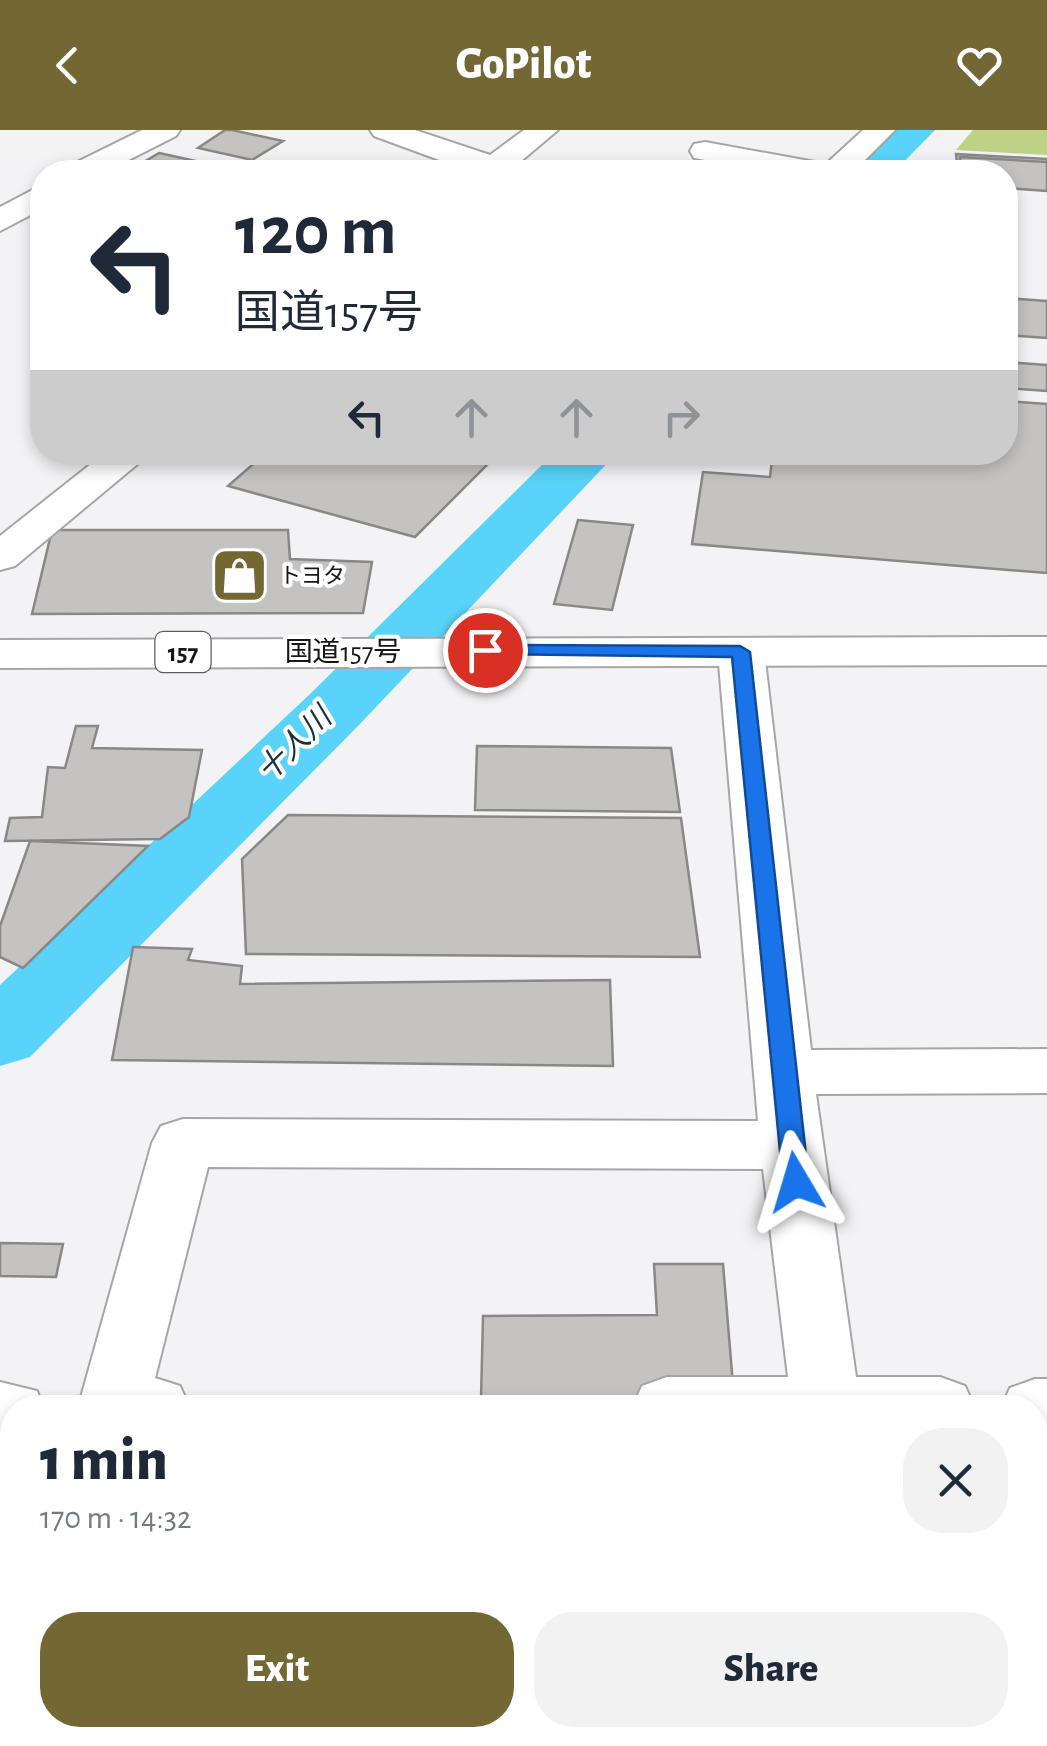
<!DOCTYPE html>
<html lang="en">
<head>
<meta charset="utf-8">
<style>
  :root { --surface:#fff; --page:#f2f2f3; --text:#1f2937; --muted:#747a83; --accent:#736734 }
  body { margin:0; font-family:"Alegreya Sans","Noto Sans JP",sans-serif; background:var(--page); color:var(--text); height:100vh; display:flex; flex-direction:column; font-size:38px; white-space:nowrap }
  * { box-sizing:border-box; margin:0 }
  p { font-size:32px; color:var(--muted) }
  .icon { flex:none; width:55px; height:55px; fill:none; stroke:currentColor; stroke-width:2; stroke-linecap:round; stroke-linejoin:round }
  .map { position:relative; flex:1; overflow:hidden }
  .side { position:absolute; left:0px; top:1265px; width:1048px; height:352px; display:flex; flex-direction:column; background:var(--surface); border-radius:40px 40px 0 0; box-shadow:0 5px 15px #0003 }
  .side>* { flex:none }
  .top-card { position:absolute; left:30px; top:30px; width:988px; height:305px; border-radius:40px; box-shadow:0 5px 15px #0003; background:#fff; color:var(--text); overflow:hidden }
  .pin { position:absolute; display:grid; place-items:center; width:85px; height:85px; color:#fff; margin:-42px; border:5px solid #fff; border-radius:50%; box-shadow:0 2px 10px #0007 }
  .me { position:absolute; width:110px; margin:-55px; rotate:353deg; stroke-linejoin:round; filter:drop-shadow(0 0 8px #0008) }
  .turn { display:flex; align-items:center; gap:35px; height:210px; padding:0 40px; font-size:45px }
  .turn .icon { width:130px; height:130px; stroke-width:2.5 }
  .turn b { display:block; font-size:70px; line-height:85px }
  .lanes { display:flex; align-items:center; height:95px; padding:0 40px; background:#0003; justify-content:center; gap:50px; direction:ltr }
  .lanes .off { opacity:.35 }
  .round { display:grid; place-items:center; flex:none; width:105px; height:105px; border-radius:40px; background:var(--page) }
  .head { display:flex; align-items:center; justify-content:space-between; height:170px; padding:0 40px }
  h1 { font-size:60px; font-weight:800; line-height:75px }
  .primary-button { display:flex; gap:20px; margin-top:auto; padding:20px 40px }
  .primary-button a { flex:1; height:115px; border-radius:40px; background:var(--accent); color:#fff; font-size:40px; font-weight:800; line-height:115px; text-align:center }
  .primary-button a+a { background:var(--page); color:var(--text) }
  header { display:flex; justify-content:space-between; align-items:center; height:130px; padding:0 40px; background:var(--accent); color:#fff; font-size:45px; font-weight:800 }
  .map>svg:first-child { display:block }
  .green { fill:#bdd286 }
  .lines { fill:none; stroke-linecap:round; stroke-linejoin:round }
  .river { fill:#59d3f9; fill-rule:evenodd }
  .building { fill:#c5c3c2; stroke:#8a8887; stroke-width:2.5 }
  .minor-casing { stroke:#a6a6a7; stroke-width:4 }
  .highway-casing { stroke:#a6a6a7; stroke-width:4 }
  .minor { fill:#fff; fill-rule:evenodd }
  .highway { fill:#fff; fill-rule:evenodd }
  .route { fill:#1a73e8; stroke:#114b97; stroke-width:2.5 }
  .labels { text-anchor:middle; stroke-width:8; stroke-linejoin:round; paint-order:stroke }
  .far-poi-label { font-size:22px; fill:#161617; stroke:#fff; text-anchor:start }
  .shield { fill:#fff; stroke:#5c5c5d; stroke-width:2.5 }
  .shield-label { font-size:25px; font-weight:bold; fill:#161617 }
  .street-label { font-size:28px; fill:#161617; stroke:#fff }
  .water-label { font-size:30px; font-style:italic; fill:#1c3138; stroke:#fff }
</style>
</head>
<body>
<header><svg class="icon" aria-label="back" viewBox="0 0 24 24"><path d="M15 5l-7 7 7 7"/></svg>GoPilot<svg class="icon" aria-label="heart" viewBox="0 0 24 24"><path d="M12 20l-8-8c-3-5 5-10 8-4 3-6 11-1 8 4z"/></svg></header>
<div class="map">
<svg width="1047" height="1616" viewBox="0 0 1047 1616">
  <rect width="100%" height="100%" fill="#f3f3f5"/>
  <path class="green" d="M 973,0 L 1047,0 L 1047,25 L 956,20 Z"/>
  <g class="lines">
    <g class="river">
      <path d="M 887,0 L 935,0 L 894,42 L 846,42 Z"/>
      <path d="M 555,322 L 618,322 L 359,595 L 30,927 L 0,936 L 0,855 L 309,565 Z"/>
    </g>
  </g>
  <g class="building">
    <path d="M 225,0 L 232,0 L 283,11 L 252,30 L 198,18 Z"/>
    <path d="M 159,23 L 196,31 L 185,38 L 209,42 L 127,42 Z"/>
    <path d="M 956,24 L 1047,29 L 1047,58 L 1005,55 L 1005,42 L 958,42 Z"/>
    <path d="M 960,27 L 1047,32 L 1047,61 L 1005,58 L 1005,42 L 960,42 Z"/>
    <path d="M 1005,168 L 1047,171 L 1047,208 L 1005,205 Z"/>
    <path d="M 1005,232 L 1047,235 L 1047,261 L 1005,258 Z"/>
    <path d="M 1005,271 L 1047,274 L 1047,443 L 692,414 L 703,342 L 770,347 L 773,322 L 1005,322 Z"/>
    <path d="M 267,322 L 467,322 L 493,329 L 415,407 L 228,356 Z"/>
    <path d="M 578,390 L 633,395 L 612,480 L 554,474 Z"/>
    <path d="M 52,400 L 288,400 L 290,429 L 372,432 L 363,483 L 32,484 Z"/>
    <path d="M 76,596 L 98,596 L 92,618 L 202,620 L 189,687 L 160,709 L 5,711 L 10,688 L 42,687 L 48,637 L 65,638 Z"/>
    <path d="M 477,616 L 671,618 L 680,682 L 475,680 Z"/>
    <path d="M 288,685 L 681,688 L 700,827 L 246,824 L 242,729 Z"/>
    <path d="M 30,711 L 148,716 L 23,838 L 0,827 L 0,796 Z"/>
    <path d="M 133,817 L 192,819 L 188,830 L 242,836 L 240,854 L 610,850 L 613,936 L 112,930 Z"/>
    <path d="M 0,1113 L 63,1114 L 56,1147 L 0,1146 Z"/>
    <path d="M 654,1134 L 723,1134 L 733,1255 L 657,1268 L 481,1269 L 483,1186 L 657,1185 Z"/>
    <path d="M 477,1605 L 778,1605 L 779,1616 L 477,1616 Z"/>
  </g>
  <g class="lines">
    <defs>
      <g id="minor">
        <path d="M 142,0 L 180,0 L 176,6 L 105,42 L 66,42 L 71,35 Z"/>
        <path d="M 370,0 L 415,0 L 490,25 L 524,0 L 558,0 L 520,32 L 535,35 L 539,42 L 472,42 L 374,6 Z"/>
        <path d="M 863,0 L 895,0 L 853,42 L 772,42 L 694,28 L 690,21 L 694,14 L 705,12 L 826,34 Z"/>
        <path d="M 42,55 L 42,79 L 0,101 L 0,77 Z"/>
        <path d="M 106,322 L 152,322 L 15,436 L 0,440 L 0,406 Z"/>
        <path d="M 741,508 L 757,512 L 764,522 L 811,920 L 1047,919 L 1047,963 L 816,964 L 856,1247 L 940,1247 L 965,1256 L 975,1278 L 632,1278 L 642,1256 L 667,1247 L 788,1247 L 763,1039 L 208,1037 L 155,1248 L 180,1256 L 190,1278 L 78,1278 L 152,1013 L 161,996 L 183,989 L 758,991 L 718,522 L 725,512 Z"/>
        <path d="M 1035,1249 L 1047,1249 L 1047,1311 L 1035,1311 L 1035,1278 L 1001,1278 L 1010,1258 Z"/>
        <path d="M 0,1252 L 37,1261 L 44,1278 L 12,1278 L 12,1314 L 0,1314 Z"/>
        <path d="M 381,1605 L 461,1605 L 460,1616 L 380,1616 Z"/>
        <path d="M 829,1605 L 909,1605 L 910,1616 L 830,1616 Z"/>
      </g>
      <path id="highway" d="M 1047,507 L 1047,535 L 0,538 L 0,510 Z"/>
    </defs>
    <use href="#minor" class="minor-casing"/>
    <use href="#highway" class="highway-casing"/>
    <use href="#minor" class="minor"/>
    <use href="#highway" class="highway"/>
  </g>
  <path class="route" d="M 485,515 L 740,516 L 750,522 L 809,1052 L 805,1059 L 787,1059 L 783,1052 L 732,527 L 478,524 L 478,516 Z"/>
  <defs>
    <symbol id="shop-square" viewBox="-11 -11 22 22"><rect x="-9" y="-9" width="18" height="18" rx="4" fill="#736734" stroke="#fff"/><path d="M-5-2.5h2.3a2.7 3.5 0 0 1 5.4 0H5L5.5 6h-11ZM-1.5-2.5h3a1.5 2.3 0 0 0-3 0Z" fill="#fff"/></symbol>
  </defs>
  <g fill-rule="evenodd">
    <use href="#shop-square" x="208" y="414" width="63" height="63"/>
  </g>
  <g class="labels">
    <g class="far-poi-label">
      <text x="279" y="453">トヨタ</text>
    </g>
    <rect class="shield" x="155.5" y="502" width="55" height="40" rx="8"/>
    <g class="shield-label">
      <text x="183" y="531">157</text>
    </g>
    <g class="street-label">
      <text x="343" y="531">国道157号</text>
    </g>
    <g class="water-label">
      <text transform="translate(294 614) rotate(-45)" y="10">十人川</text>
    </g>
  </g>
</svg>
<div class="pin" style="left:485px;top:520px;background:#d93025"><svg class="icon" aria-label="arrive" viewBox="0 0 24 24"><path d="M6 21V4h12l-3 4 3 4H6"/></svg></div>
<svg class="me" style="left:796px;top:1052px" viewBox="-20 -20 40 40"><path d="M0-17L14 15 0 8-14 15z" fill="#1a73e8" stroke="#fff" stroke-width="4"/></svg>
<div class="top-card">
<div class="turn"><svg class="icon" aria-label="left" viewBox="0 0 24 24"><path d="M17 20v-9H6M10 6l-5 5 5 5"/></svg><div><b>120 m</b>国道157号</div></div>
<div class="lanes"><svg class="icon" aria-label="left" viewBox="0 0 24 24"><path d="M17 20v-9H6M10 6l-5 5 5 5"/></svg><svg class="icon off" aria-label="ahead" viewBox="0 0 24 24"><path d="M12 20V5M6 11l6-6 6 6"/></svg><svg class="icon off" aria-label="ahead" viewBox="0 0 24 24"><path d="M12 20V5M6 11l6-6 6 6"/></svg><svg class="icon off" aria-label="right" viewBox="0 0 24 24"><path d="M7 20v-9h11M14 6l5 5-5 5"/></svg></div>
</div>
<section class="side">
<div class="head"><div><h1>1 min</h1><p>170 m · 14:32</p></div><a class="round"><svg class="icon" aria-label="close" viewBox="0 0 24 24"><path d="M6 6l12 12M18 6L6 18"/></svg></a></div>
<div class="primary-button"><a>Exit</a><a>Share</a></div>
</section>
</div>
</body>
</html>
